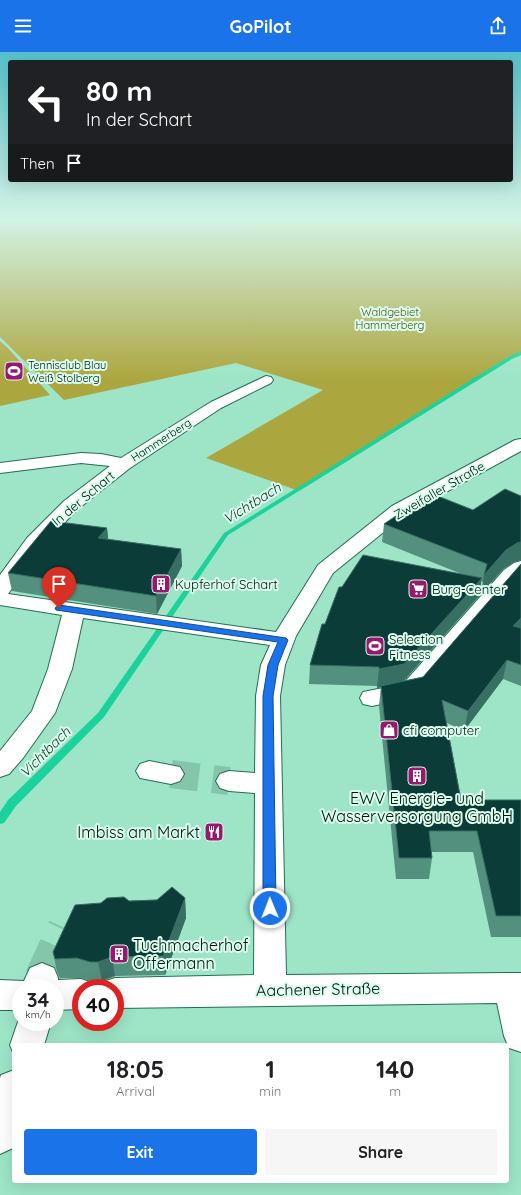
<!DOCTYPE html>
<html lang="en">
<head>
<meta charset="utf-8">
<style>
  :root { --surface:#fff; --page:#f6f6f6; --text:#202124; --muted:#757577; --accent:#1a73e8 }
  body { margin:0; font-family:Quicksand,sans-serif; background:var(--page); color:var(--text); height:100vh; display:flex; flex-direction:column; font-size:15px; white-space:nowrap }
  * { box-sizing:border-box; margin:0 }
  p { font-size:13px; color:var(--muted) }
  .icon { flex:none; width:22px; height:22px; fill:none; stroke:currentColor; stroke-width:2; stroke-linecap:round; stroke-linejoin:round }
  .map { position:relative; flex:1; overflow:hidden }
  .panel { position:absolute; left:12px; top:991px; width:497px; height:140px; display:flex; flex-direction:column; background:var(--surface); border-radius:4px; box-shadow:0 4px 16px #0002 }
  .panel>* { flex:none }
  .banner { position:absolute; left:8px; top:8px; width:505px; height:122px; border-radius:4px; box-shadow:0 4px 16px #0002; background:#202124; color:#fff; overflow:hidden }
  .speed { position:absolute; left:12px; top:927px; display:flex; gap:8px; font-size:20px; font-weight:700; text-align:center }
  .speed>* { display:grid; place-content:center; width:52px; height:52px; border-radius:50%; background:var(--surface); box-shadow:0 4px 16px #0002; line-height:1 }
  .speed small { font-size:10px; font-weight:400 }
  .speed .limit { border:6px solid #d22; background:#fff; color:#111 }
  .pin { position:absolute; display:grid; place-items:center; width:34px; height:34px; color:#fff; margin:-41px -17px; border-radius:50% 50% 50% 0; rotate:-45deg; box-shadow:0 0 4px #0007 }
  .pin .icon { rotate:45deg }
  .me { position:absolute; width:44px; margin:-22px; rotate:359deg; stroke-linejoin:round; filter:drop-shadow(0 0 3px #0008) }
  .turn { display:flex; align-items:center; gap:14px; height:84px; padding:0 12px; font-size:18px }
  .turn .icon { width:52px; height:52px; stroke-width:2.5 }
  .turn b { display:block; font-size:28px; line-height:34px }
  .then { display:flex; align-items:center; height:38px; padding:0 12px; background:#0003; gap:8px; font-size:15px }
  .eta { display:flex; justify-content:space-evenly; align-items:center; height:68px; text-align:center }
  .eta b { font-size:24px; font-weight:800; line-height:28px }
  .primary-button { display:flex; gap:8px; margin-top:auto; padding:8px 12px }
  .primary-button a { flex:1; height:46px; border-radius:4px; background:var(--accent); color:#fff; font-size:16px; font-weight:800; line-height:46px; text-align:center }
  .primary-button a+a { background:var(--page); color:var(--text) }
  header { display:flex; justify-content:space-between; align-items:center; height:52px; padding:0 12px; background:var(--accent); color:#fff; font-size:18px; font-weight:800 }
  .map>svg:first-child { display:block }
  .green { fill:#aca63f }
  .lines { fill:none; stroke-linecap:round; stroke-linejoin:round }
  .stream { fill:#1cd29c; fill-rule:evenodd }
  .minor-tunnel-far1 { stroke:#85c6aa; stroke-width:28; stroke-dasharray:28 14; stroke-linecap:butt }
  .minor-tunnel { stroke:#85c6aa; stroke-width:35; stroke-dasharray:35 18; stroke-linecap:butt }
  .minor-casing { stroke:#246e54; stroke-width:2 }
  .minor { fill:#fff; fill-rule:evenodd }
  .wall { fill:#54907e }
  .shaded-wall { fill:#376f62 }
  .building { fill:#0b3c37; stroke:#376f62 }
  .route { fill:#1a73e8; stroke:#114b97 }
  .labels { text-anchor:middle; stroke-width:4; stroke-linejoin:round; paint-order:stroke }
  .far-park-label { font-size:11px; fill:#524f18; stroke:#dafded }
  .far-poi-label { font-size:11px; fill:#00150b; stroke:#dafded; text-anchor:start }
  .far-street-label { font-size:11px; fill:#00150b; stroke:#dafded }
  .street-label { font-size:13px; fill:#00150b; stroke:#dafded }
  .poi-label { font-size:13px; fill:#00150b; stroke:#dafded; text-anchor:start }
  .water-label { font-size:14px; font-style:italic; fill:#162f25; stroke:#dafded }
  .near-poi-label { font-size:16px; fill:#00150b; stroke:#dafded }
  .near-street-label { font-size:16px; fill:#00150b; stroke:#dafded }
</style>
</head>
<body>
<header><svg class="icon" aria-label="menu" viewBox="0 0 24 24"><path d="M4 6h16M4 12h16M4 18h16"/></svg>GoPilot<svg class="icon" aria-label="share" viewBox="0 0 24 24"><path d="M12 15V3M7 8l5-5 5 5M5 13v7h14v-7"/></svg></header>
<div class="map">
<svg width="521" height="1143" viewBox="0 0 521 1143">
  <rect width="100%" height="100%" fill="#9de5c6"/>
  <g class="green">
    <path d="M 0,168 L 521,168 L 521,303 L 513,306 L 299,439 L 206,406 L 323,338 L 236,311 L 64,348 L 0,285 Z"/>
    <path d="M 0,289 L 7,295 L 50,343 L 0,354 Z"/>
  </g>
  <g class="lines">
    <path class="stream" d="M 521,299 L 521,303 L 512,307 L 228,483 L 170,568 L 104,665 L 16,754 L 4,771 L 0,772 L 0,760 L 8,748 L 98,661 L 224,481 L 508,305 Z"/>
    <path class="minor-tunnel-far1" d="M 171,722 L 229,729"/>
    <path class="minor-tunnel" d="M 42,926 L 65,876"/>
    <defs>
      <g id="minor">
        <path d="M 266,324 L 271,325 L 273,328 L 271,331 L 221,356 L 130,416 L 78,457 L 41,494 L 8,542 L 276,580 L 318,513 L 392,454 L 515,388 L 521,387 L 521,399 L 406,462 L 333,521 L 296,584 L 285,613 L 280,644 L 286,923 L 521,921 L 521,1000 L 509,996 L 504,984 L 497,951 L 115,956 L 115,936 L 101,936 L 103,930 L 115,926 L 254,923 L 255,741 L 229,739 L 220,736 L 216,729 L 220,722 L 229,719 L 255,721 L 256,644 L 261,613 L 270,593 L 83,566 L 72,617 L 55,661 L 23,706 L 9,722 L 0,725 L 0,699 L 32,659 L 48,617 L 62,563 L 0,553 L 0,523 L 27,486 L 64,449 L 110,414 L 81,411 L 0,421 L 0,411 L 81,401 L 101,402 L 121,406 L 211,350 Z"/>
        <path d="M 521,509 L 521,524 L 419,644 L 372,654 L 363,652 L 360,646 L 363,640 L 403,632 L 504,518 L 514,511 Z"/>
        <path d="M 149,709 L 180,715 L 184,722 L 180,729 L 171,732 L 140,726 L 136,719 L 140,712 Z"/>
        <path d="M 42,911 L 54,916 L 58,926 L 58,928 L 81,927 L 93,931 L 95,936 L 81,936 L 81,957 L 55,958 L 55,936 L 21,936 L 21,958 L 0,958 L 0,928 L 24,929 L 30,916 Z"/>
        <path d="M 21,961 L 21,970 L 51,970 L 44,993 L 14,993 L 14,1003 L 10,993 Z"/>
        <path d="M 14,1018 L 14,1095 L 13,1096 L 0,1102 L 0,1026 L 1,1023 Z"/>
      </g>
    </defs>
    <use href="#minor" class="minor-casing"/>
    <use href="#minor" class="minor"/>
  </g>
  <g class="wall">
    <path d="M 521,444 L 521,508 L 514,510 L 503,517 L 481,542 L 483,530 L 481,529 L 479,544 L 403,629 L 423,625 L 521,512 L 521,634 L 503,627 L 464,679 L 447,671 L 461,748 L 521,748 L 521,885 L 491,885 L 473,800 L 431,800 L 432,806 L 429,827 L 396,827 L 379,654 L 381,635 L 377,636 L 377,634 L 309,632 L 310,613 L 325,572 L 464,523 L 382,490 L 384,472 L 473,458 Z"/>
    <path d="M 107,476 L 108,487 L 181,497 L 182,514 L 157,562 L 12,539 L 8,521 Z"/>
    <path d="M 185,846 L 186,866 L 165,923 L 115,924 L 102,929 L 94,930 L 81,926 L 60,926 L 57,920 L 53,900 L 129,849 Z"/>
  </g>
  <g class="shaded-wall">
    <path d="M 107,476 L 109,494 L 98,486 Z"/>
    <path d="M 521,490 L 521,508 L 514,510 L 503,517 L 481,542 L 484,523 L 506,498 L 517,491 Z"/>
    <path d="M 181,497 L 182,514 L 157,562 L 156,544 Z"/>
    <path d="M 482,526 L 479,544 L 402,631 L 377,636 L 379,617 Z"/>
    <path d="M 521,566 L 521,581 L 513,574 Z"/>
    <path d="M 507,608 L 503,627 L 464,679 L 468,659 Z"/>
    <path d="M 185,846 L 186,866 L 165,923 L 163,904 Z"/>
    <path d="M 112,905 L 115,924 L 102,929 L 98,910 Z"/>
  </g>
  <g class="building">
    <path d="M 505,437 L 521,444 L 521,490 L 517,491 L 506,498 L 484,523 L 487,512 L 384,472 L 430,441 L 473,458 Z"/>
    <path d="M 51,469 L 107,476 L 98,486 L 181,497 L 156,544 L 8,521 Z"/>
    <path d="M 363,503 L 482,526 L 404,612 L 379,617 L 379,615 L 310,613 L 322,572 L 325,572 L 339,535 L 342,535 Z"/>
    <path d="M 521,512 L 521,566 L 513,574 L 521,576 L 521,613 L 507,608 L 468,659 L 442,648 L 461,748 L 521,748 L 521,864 L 496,864 L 477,779 L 429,779 L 432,806 L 399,806 L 381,634 L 423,625 Z"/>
    <path d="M 172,835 L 185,846 L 163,904 L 112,905 L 98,910 L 90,910 L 77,906 L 55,907 L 53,900 L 75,853 L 101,851 L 107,846 L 124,845 L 129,849 L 157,848 Z"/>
  </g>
  <linearGradient id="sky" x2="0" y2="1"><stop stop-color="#56c0ca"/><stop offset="0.51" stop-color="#d3f3e5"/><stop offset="1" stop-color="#d3f3e5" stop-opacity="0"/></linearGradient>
  <rect width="521" height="328" fill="url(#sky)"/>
  <path class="route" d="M 59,553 L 286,586 L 288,588 L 278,613 L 273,644 L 276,856 L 274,859 L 270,861 L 265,859 L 263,856 L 263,644 L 268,613 L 278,590 L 56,558 L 55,556 Z"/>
  <defs>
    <symbol id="stadium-square" viewBox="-11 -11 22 22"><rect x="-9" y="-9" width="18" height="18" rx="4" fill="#98186e" stroke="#dafded"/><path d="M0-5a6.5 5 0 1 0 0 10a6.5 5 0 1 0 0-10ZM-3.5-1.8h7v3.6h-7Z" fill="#fff"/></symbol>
    <symbol id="building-square" viewBox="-11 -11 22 22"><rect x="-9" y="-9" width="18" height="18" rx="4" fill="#98186e" stroke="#dafded"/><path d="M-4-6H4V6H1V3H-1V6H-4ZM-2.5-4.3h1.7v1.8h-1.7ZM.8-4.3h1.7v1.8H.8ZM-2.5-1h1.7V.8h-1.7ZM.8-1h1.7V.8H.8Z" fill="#fff"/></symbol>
    <symbol id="supermarket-square" viewBox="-11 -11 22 22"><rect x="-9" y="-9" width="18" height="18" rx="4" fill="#98186e" stroke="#dafded"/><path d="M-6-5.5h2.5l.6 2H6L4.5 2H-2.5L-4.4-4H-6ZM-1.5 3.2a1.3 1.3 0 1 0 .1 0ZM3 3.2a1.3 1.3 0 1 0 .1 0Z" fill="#fff"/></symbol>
    <symbol id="shop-square" viewBox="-11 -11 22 22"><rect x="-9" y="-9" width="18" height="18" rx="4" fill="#98186e" stroke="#dafded"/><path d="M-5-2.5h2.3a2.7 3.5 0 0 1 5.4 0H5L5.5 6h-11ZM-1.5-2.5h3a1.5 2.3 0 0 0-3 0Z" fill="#fff"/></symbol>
    <symbol id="restaurant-square" viewBox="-11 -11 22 22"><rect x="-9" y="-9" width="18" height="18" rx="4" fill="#98186e" stroke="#dafded"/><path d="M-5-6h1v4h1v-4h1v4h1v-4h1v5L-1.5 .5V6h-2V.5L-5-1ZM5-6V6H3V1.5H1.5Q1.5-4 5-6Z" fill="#fff"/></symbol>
  </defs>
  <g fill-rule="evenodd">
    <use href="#stadium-square" x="3" y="308" width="22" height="22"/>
    <use href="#building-square" x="150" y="521" width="22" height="22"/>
    <use href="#supermarket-square" x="407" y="526" width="22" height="22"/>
    <use href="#stadium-square" x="364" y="583" width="22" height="22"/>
    <use href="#shop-square" x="378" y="667" width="22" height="22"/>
    <use href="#building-square" x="406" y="713" width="22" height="22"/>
    <use href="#restaurant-square" x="203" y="769" width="22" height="22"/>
    <use href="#building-square" x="108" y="891" width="22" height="22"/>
  </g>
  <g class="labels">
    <g class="far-park-label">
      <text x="390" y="264">Waldgebiet<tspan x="390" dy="13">Hammerberg</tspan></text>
    </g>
    <g class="far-poi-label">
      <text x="28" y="317">Tennisclub Blau<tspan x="28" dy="13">Weiß Stolberg</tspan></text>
    </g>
    <g class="far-street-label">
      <text transform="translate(161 388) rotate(-33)" y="4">Hammerberg</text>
    </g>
    <g class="street-label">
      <text transform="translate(439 438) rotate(-30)" y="5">Zweifaller Straße</text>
      <text transform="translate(83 446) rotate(-40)" y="5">In der Schart</text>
    </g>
    <g class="poi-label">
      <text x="175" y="537">Kupferhof Schart</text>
      <text x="432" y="542">Burg-Center</text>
      <text x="389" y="592">Selection<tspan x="389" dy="15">Fitness</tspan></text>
      <text x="403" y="683">cfi computer</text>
    </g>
    <g class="water-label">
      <text transform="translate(252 451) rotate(-32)" y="5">Vichtbach</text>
      <text transform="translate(45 700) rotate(-45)" y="5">Vichtbach</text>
    </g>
    <g class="near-poi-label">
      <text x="417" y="752">EWV Energie- und<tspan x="417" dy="18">Wasserversorgung GmbH</tspan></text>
      <text x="200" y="786" text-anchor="end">Imbiss am Markt</text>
      <text x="133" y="899" text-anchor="start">Tuchmacherhof<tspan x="133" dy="18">Offermann</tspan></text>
    </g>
    <g class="near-street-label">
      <text transform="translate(318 937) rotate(-1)" y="6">Aachener Straße</text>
    </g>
  </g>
</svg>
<div class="speed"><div>34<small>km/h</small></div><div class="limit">40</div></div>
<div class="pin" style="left:59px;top:556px;background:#d93025"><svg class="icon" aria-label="arrive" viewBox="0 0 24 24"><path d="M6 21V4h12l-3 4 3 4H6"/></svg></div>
<svg class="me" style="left:270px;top:856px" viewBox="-20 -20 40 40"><circle r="17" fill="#1a73e8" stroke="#fff" stroke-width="3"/><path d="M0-11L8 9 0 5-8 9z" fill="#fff"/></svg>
<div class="banner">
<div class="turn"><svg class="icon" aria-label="left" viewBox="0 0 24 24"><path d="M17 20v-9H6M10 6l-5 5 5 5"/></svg><div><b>80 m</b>In der Schart</div></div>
<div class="then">Then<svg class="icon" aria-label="arrive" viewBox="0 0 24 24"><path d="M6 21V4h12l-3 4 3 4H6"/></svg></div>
</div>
<section class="panel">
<div class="eta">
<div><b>18:05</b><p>Arrival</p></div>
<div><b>1</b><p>min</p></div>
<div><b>140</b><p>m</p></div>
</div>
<div class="primary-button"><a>Exit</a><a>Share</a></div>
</section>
</div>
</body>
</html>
